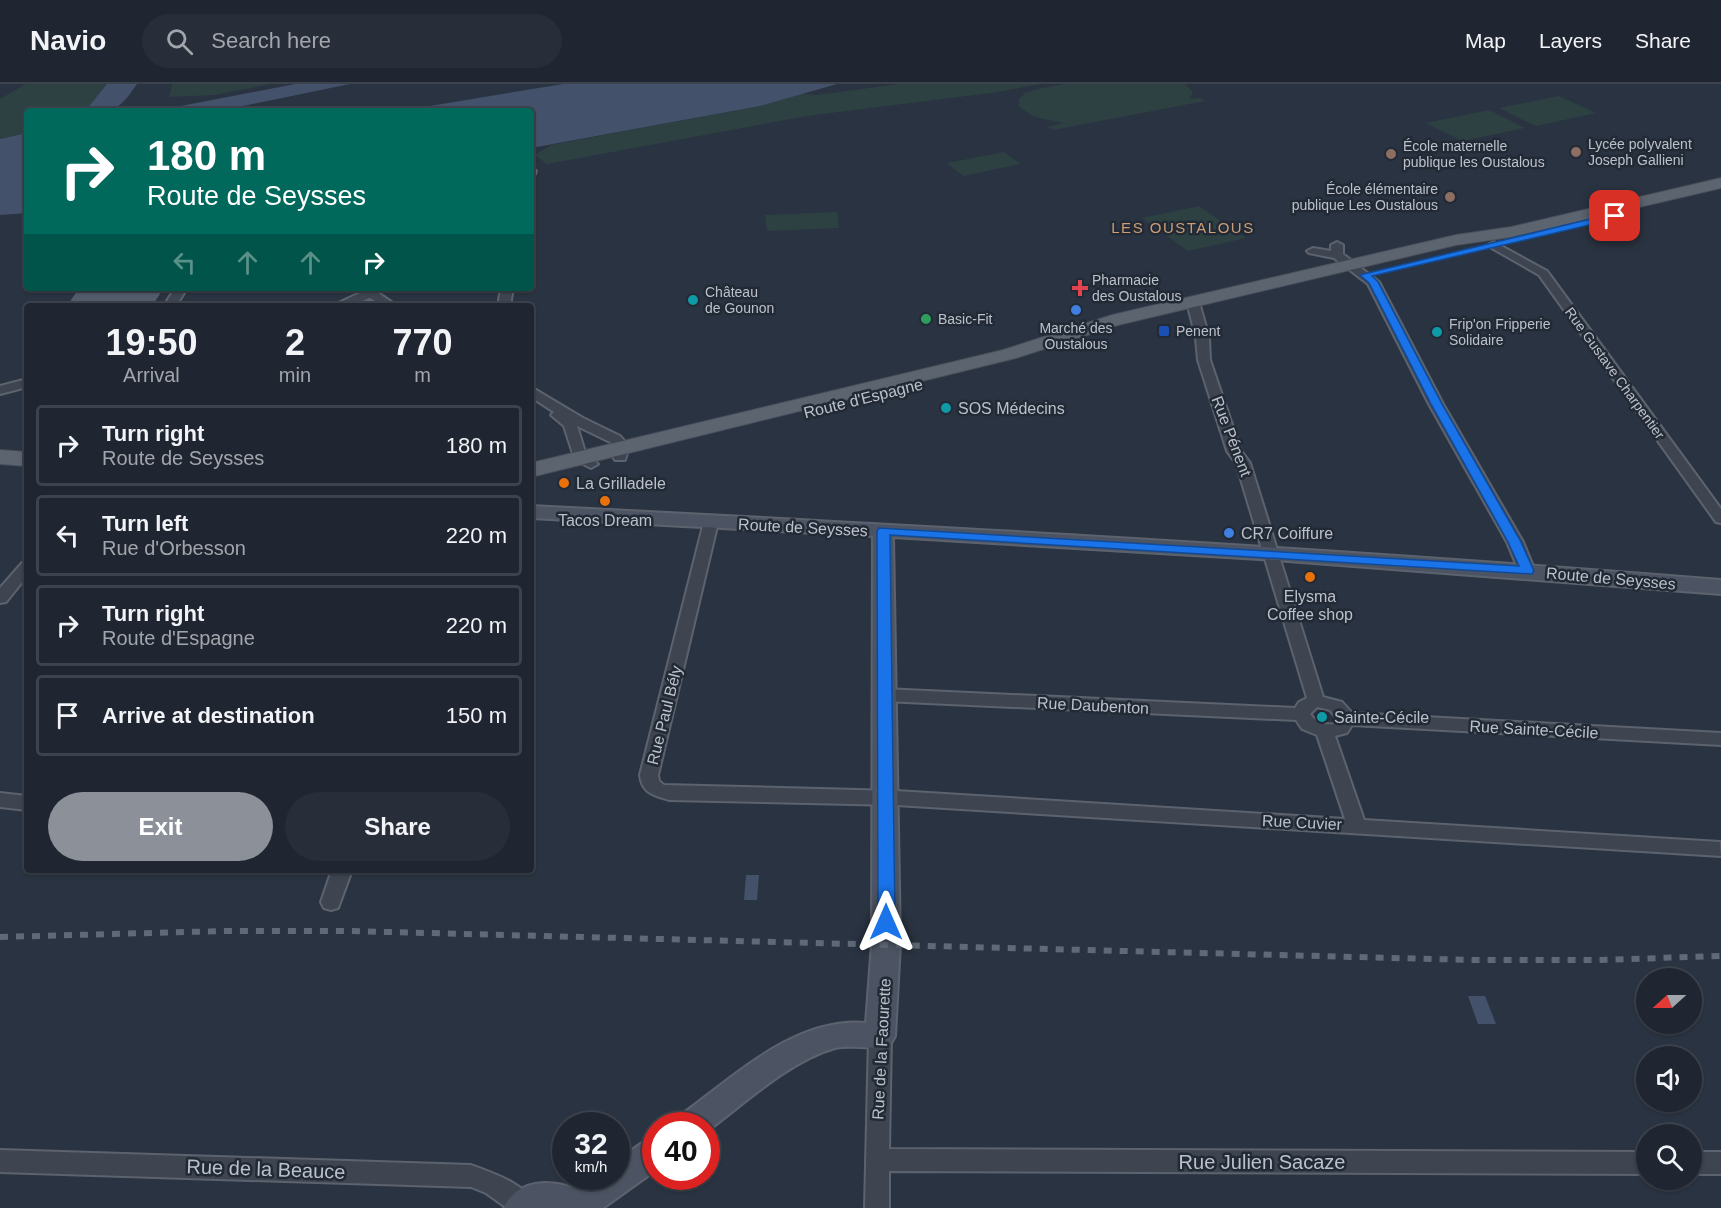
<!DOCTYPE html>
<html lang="en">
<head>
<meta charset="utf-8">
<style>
  :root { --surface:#202631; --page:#282e39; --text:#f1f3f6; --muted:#a2a5ab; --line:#3d434d; --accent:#8c9099 }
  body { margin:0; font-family:Helvetica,sans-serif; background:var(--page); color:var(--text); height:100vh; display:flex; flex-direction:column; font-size:22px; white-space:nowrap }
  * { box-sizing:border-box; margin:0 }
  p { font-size:20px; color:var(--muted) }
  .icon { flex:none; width:33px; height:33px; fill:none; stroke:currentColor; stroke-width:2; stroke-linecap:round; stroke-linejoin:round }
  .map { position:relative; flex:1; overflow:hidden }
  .side { position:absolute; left:24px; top:219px; width:510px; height:570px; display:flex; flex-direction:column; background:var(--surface); border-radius:6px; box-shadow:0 2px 4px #0004,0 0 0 2px var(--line) }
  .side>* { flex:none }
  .top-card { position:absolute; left:24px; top:24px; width:510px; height:183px; border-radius:6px; box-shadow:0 2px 4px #0004,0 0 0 2px var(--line); background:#00695c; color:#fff; overflow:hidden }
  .needle { width:39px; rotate:249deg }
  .tools { position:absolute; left:1636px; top:884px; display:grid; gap:12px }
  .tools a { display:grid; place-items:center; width:66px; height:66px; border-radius:50%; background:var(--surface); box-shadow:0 2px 4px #0004,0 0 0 2px var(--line); font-size:30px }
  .speed { position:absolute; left:552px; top:1028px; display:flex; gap:12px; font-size:30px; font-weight:700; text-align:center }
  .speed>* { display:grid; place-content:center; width:78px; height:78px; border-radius:50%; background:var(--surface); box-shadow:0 2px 4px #0004,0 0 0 2px var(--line); line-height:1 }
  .speed small { font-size:15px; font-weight:400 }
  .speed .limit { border:9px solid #d22; background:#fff; color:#111 }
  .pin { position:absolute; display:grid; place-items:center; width:51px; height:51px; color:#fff; margin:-26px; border-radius:12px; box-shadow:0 3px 9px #0006 }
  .me { position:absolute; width:66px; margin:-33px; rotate:0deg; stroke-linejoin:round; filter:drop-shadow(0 0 4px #0008) }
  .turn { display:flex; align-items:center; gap:21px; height:126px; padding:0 24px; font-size:27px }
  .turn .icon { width:78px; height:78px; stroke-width:2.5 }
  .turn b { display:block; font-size:42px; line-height:51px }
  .lanes { display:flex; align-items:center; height:57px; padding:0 24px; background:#0003; justify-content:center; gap:30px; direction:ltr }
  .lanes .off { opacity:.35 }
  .eta { display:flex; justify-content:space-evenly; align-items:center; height:102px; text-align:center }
  .eta b { font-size:36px; font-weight:700; line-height:42px }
  .cta { display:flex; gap:12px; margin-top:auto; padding:12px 24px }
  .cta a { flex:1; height:69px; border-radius:36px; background:var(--accent); color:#fff; font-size:24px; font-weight:700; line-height:69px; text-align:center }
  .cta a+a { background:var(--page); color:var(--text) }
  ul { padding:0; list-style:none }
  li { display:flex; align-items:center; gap:18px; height:81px; margin:0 12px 9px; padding:0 12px; border:3px solid var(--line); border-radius:6px }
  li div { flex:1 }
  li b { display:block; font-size:22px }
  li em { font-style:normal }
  header { display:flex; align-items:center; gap:36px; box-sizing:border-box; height:84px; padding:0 30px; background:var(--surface); border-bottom:2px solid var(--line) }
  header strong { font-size:28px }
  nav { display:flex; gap:33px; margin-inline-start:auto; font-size:21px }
  .search { width:420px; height:54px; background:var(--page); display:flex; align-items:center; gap:15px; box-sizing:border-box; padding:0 21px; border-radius:33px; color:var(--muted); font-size:22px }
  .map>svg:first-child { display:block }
  .green { fill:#2d4143 }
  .water { fill:#43526a }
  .building { fill:#535c6b }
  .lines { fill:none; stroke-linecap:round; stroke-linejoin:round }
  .street-casing { stroke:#5c636e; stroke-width:4 }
  .secondary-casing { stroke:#5c636e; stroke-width:4 }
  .primary-casing { stroke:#484e5a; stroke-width:2 }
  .street { fill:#3e4551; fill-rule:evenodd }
  .secondary { fill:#4c5463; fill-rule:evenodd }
  .primary { fill:#5c6470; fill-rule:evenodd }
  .rail { stroke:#606977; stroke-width:6; stroke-dasharray:8 8; stroke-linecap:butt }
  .route { fill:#1a73e8; stroke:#114b97; stroke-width:1.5 }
  .education-dot { fill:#8d6e63; stroke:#222a36; stroke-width:2 }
  .health-dot { fill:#e0444e; stroke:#222a36; stroke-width:2 }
  .culture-dot { fill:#0f9aa8; stroke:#222a36; stroke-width:2 }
  .shop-dot { fill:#3f7fe0; stroke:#222a36; stroke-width:2 }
  .leisure-dot { fill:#2e9e5b; stroke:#222a36; stroke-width:2 }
  .transit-dot { fill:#1a4fb4; stroke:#222a36; stroke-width:2 }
  .food-dot { fill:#e8710a; stroke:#222a36; stroke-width:2 }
  .labels { text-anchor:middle; stroke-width:5; stroke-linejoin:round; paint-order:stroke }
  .far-poi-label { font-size:14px; fill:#bbc1cb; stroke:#222a36; text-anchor:start }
  .far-street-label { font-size:14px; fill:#bbc1cb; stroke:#222a36 }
  .far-neighbourhood-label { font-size:15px; letter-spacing:1.5px; fill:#cc9d74; stroke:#222a36 }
  .street-label { font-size:16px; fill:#bbc1cb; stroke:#222a36 }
  .poi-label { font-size:16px; fill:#bbc1cb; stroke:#222a36; text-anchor:start }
  .near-street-label { font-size:20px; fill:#bbc1cb; stroke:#222a36 }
</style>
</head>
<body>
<header>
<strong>Navio</strong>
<div class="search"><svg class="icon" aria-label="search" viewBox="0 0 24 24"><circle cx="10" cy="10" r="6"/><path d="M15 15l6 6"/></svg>Search here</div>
<nav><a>Map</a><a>Layers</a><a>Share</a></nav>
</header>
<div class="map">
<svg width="1721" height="1124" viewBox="0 0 1721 1124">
  <rect width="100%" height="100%" fill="#2a3341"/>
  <g class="green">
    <path d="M 26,0 L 107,0 L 85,27 L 27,27 L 27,49 L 0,55 L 0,15 Z"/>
    <path d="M 172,0 L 271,0 L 214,11 L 169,13 Z"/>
    <path d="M 899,0 L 1041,0 L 991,9 L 807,32 L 547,80 L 535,71 L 551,61 L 760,22 L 802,10 L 817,11 Z"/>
    <path d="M 1064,0 L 1185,0 L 1193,8 L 1190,15 L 1200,14 L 1205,17 L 1053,46 L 1048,43 L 1064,39 L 1035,33 L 1019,23 L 1019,15 L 1025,9 L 1038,5 Z"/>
    <path d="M 1559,12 L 1596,29 L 1536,42 L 1499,24 Z"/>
    <path d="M 1489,26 L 1525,44 L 1462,57 L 1426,39 Z"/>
    <path d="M 1004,68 L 1021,80 L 963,92 L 947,79 Z"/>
    <path d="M 1199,122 L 1246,154 L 1188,167 L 1142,134 Z"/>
    <path d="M 837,128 L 839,144 L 767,147 L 765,131 Z"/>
  </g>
  <g class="water">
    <path d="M 107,0 L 137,0 C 119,26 116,27 85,27 Z"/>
    <path d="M 295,0 L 350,0 L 218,27 L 155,27 Z"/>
    <path d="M 563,0 L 837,0 L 760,22 L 531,64 L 531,27 L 400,27 Z"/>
    <path d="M 27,49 L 27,129 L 0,131 L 0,55 Z"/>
    <path d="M 746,791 L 759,791 L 757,816 L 744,816 Z"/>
    <path d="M 1468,912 L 1485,912 L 1496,940 L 1478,940 Z"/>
  </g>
  <path class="building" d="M 79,204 L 164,204 L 152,222 L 67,222 Z"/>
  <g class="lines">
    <defs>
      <g id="street">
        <path d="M 531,84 L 536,87 L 535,90 L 531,91 Z"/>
        <path d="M 1337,158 L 1343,161 L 1343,170 L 1379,198 L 1443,320 L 1523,458 L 1535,487 L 1532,490 L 1527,492 L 1519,487 L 1507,458 L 1429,320 L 1368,200 L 1334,174 L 1309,169 L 1307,167 L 1313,164 L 1331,167 L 1331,161 Z"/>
        <path d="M 1494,158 L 1547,187 L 1721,425 L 1721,439 L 1716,438 L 1539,191 L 1490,163 L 1488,161 Z"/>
        <path d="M 175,204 L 187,204 L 176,222 L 164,222 Z"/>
        <path d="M 357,204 L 371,204 L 397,222 L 383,222 L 370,214 L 349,222 L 332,222 L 362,208 Z"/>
        <path d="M 501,204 L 513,204 L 510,222 L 498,222 Z"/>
        <path d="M 1193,214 L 1199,218 L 1209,254 L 1210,276 L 1241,367 L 1250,379 L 1323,613 L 1342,618 L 1352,629 L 1721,649 L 1721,661 L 1352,641 L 1347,649 L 1335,652 L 1364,736 L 1720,758 L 1721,772 L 896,721 L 669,716 C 653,711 642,709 640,691 L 704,438 L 711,434 L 718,438 L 658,691 L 659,697 L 664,701 L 896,707 L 1345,735 L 1317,651 L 1302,645 L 1296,636 L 884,617 L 878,615 L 875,611 L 878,607 L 884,605 L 1295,624 L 1299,618 L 1307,614 L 1236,379 L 1227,367 L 1198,276 L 1196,254 L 1187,218 ZM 1317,623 L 1330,626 L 1338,636 L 1335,640 C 1324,641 1317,640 1310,630 Z"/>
        <path d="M 27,295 L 27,303 L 0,310 L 0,302 Z"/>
        <path d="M 531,303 L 583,334 L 620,352 L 629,362 L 625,376 L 615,376 L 613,373 L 615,363 L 610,358 L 577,342 L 586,371 L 598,380 L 591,384 L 575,376 L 564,342 L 551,331 L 554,328 L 531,313 Z"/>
        <path d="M 27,477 L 27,492 L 6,518 L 0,519 L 0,504 L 22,479 Z"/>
        <path d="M 0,709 L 27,712 L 27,726 L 0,723 Z"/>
        <path d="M 332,786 L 352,786 L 338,824 L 331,826 L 324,824 L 321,818 Z"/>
        <path d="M 880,943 L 888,945 L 891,952 L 889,1065 L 1647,1068 L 1647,1090 L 889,1087 L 889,1124 L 865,1124 L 869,952 L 872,945 Z"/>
        <path d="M 0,1066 L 471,1081 C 492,1089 525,1099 535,1121 L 534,1124 L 507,1124 L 486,1109 L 471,1103 L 0,1088 Z"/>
        <rect x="1692" y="1068" width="29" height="22"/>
      </g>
      <g id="secondary">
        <path d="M 531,422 C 928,442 1325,464 1721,496 L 1721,510 L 1275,476 L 893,453 L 900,860 L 895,952 L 890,961 C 872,967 854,960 835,964 C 789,977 744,1020 706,1048 L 706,1041 L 676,1041 L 681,1031 C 735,992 795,933 866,939 L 872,860 L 873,452 L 531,434 Z"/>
        <path d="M 656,1053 L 656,1086 L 603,1124 L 504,1124 C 516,1095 551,1095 576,1105 L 595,1092 L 616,1092 L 616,1077 L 645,1057 Z"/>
      </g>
      <g id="primary">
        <path d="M 1721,94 L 1721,104 L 1511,153 L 1456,161 L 1118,241 L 1016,274 L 531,393 L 531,379 L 1003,266 L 1112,231 L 1456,151 L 1511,143 Z"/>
        <path d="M 0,366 L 27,368 L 27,382 L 0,380 Z"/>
      </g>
    </defs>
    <use href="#street" class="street-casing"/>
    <use href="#secondary" class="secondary-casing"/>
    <use href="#primary" class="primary-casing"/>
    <use href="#street" class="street"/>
    <use href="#secondary" class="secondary"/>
    <use href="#primary" class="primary"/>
    <path class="rail" d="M 0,853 L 224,847 L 350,847 L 1472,876 L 1598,876 L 1721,872"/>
  </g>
  <path class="route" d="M 1615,129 L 1619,130 L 1619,134 L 1372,192 L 1378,198 L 1442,320 L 1521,458 L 1534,487 L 1532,490 L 890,451 L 895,838 L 892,842 L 886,844 L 880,842 L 878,838 L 877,447 L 879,444 L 1519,482 L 1508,458 L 1431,320 L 1369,199 L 1360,191 Z"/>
  <g class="education-dot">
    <circle cx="1576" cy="68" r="6"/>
    <circle cx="1391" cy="70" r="6"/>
    <circle cx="1450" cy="113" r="6"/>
  </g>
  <path class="health-dot" d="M1077 195h6v6h6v6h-6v6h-6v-6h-6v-6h6z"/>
  <g class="culture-dot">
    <circle cx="693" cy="216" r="6"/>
    <circle cx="1437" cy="248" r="6"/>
    <circle cx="946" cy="324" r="6"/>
    <circle cx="1322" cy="633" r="6"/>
  </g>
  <g class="shop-dot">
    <circle cx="1076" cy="226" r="6"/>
    <circle cx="1229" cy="449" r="6"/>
  </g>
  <circle class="leisure-dot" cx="926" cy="235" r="6"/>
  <rect class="transit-dot" x="1158" y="241" width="12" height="12" rx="3"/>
  <g class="food-dot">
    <circle cx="564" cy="399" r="6"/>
    <circle cx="605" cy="417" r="6"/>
    <circle cx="1310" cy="493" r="6"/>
  </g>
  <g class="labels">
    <g class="far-poi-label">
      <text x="1588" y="65">Lycée polyvalent<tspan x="1588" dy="16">Joseph Gallieni</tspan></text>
      <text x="1403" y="67">École maternelle<tspan x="1403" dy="16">publique les Oustalous</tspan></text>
      <text x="1438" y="110" text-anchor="end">École élémentaire<tspan x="1438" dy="16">publique Les Oustalous</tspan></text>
      <text x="1092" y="201">Pharmacie<tspan x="1092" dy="16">des Oustalous</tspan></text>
      <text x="705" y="213">Château<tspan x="705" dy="16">de Gounon</tspan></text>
      <text x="938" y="240">Basic-Fit</text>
      <text x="1449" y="245">Frip'on Fripperie<tspan x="1449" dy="16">Solidaire</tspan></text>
      <text x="1076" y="249" text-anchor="middle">Marché des<tspan x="1076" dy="16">Oustalous</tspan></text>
      <text x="1176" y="252">Penent</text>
    </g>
    <g class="far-street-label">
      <text transform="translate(1615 289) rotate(54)" y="5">Rue Gustave Charpentier</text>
    </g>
    <g class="far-neighbourhood-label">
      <text x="1183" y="149">LES OUSTALOUS</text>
    </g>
    <g class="street-label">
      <text transform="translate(863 314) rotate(-14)" y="6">Route d'Espagne</text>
      <text transform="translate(1232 352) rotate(69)" y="6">Rue Pénent</text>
      <text transform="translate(803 443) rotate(3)" y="6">Route de Seysses</text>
      <text transform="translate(1611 494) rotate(5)" y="6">Route de Seysses</text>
      <text transform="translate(1093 621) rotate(3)" y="6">Rue Daubenton</text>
      <text transform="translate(664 631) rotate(-76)" y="6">Rue Paul Bély</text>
      <text transform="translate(1534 645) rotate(3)" y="6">Rue Sainte-Cécile</text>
      <text transform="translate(1302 738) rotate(3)" y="6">Rue Cuvier</text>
      <text transform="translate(881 965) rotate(-87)" y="6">Rue de la Faourette</text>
    </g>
    <g class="poi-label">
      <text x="958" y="330">SOS Médecins</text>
      <text x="576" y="405">La Grilladele</text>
      <text x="605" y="442" text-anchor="middle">Tacos Dream</text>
      <text x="1241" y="455">CR7 Coiffure</text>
      <text x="1310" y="518" text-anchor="middle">Elysma<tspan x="1310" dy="18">Coffee shop</tspan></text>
      <text x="1334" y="639">Sainte-Cécile</text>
    </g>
    <g class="near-street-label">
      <text x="1262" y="1085">Rue Julien Sacaze</text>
      <text transform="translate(266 1085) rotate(2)" y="7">Rue de la Beauce</text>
    </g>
  </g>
</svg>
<div class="tools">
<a><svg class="needle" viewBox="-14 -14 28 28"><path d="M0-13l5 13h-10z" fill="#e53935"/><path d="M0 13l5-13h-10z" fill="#a2a5ab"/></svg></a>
<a><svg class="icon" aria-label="sound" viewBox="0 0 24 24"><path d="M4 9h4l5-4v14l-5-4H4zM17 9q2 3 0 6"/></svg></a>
<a><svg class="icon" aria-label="search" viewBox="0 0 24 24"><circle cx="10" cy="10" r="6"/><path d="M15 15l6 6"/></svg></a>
</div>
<div class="speed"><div>32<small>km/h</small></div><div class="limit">40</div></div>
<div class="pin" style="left:1615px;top:132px;background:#d93025"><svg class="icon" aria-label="arrive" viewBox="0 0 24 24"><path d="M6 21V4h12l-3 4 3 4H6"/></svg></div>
<svg class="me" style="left:886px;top:838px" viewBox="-20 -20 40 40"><path d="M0-17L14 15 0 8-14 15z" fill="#1a73e8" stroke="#fff" stroke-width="4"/></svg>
<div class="top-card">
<div class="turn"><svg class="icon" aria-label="right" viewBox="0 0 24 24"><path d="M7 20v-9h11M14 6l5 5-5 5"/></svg><div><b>180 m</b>Route de Seysses</div></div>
<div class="lanes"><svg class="icon off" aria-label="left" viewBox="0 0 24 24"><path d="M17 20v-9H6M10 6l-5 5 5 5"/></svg><svg class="icon off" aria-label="ahead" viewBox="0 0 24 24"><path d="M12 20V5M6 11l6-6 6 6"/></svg><svg class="icon off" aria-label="ahead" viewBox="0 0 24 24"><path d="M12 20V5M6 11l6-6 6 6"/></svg><svg class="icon" aria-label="right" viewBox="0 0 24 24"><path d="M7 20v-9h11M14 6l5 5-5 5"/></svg></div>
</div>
<section class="side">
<div class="eta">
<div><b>19:50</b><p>Arrival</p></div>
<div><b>2</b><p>min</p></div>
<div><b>770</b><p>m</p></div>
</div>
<ul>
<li><svg class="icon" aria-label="right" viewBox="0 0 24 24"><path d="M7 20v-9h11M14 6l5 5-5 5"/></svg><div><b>Turn right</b><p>Route de Seysses</p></div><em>180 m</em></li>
<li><svg class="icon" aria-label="left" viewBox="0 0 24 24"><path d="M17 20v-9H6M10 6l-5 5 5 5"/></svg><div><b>Turn left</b><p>Rue d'Orbesson</p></div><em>220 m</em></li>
<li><svg class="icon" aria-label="right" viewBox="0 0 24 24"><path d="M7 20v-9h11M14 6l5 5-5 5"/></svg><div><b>Turn right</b><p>Route d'Espagne</p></div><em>220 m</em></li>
<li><svg class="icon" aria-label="arrive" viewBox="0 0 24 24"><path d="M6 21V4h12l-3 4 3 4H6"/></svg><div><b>Arrive at destination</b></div><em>150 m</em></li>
</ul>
<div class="cta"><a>Exit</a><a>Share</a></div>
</section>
</div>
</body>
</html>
